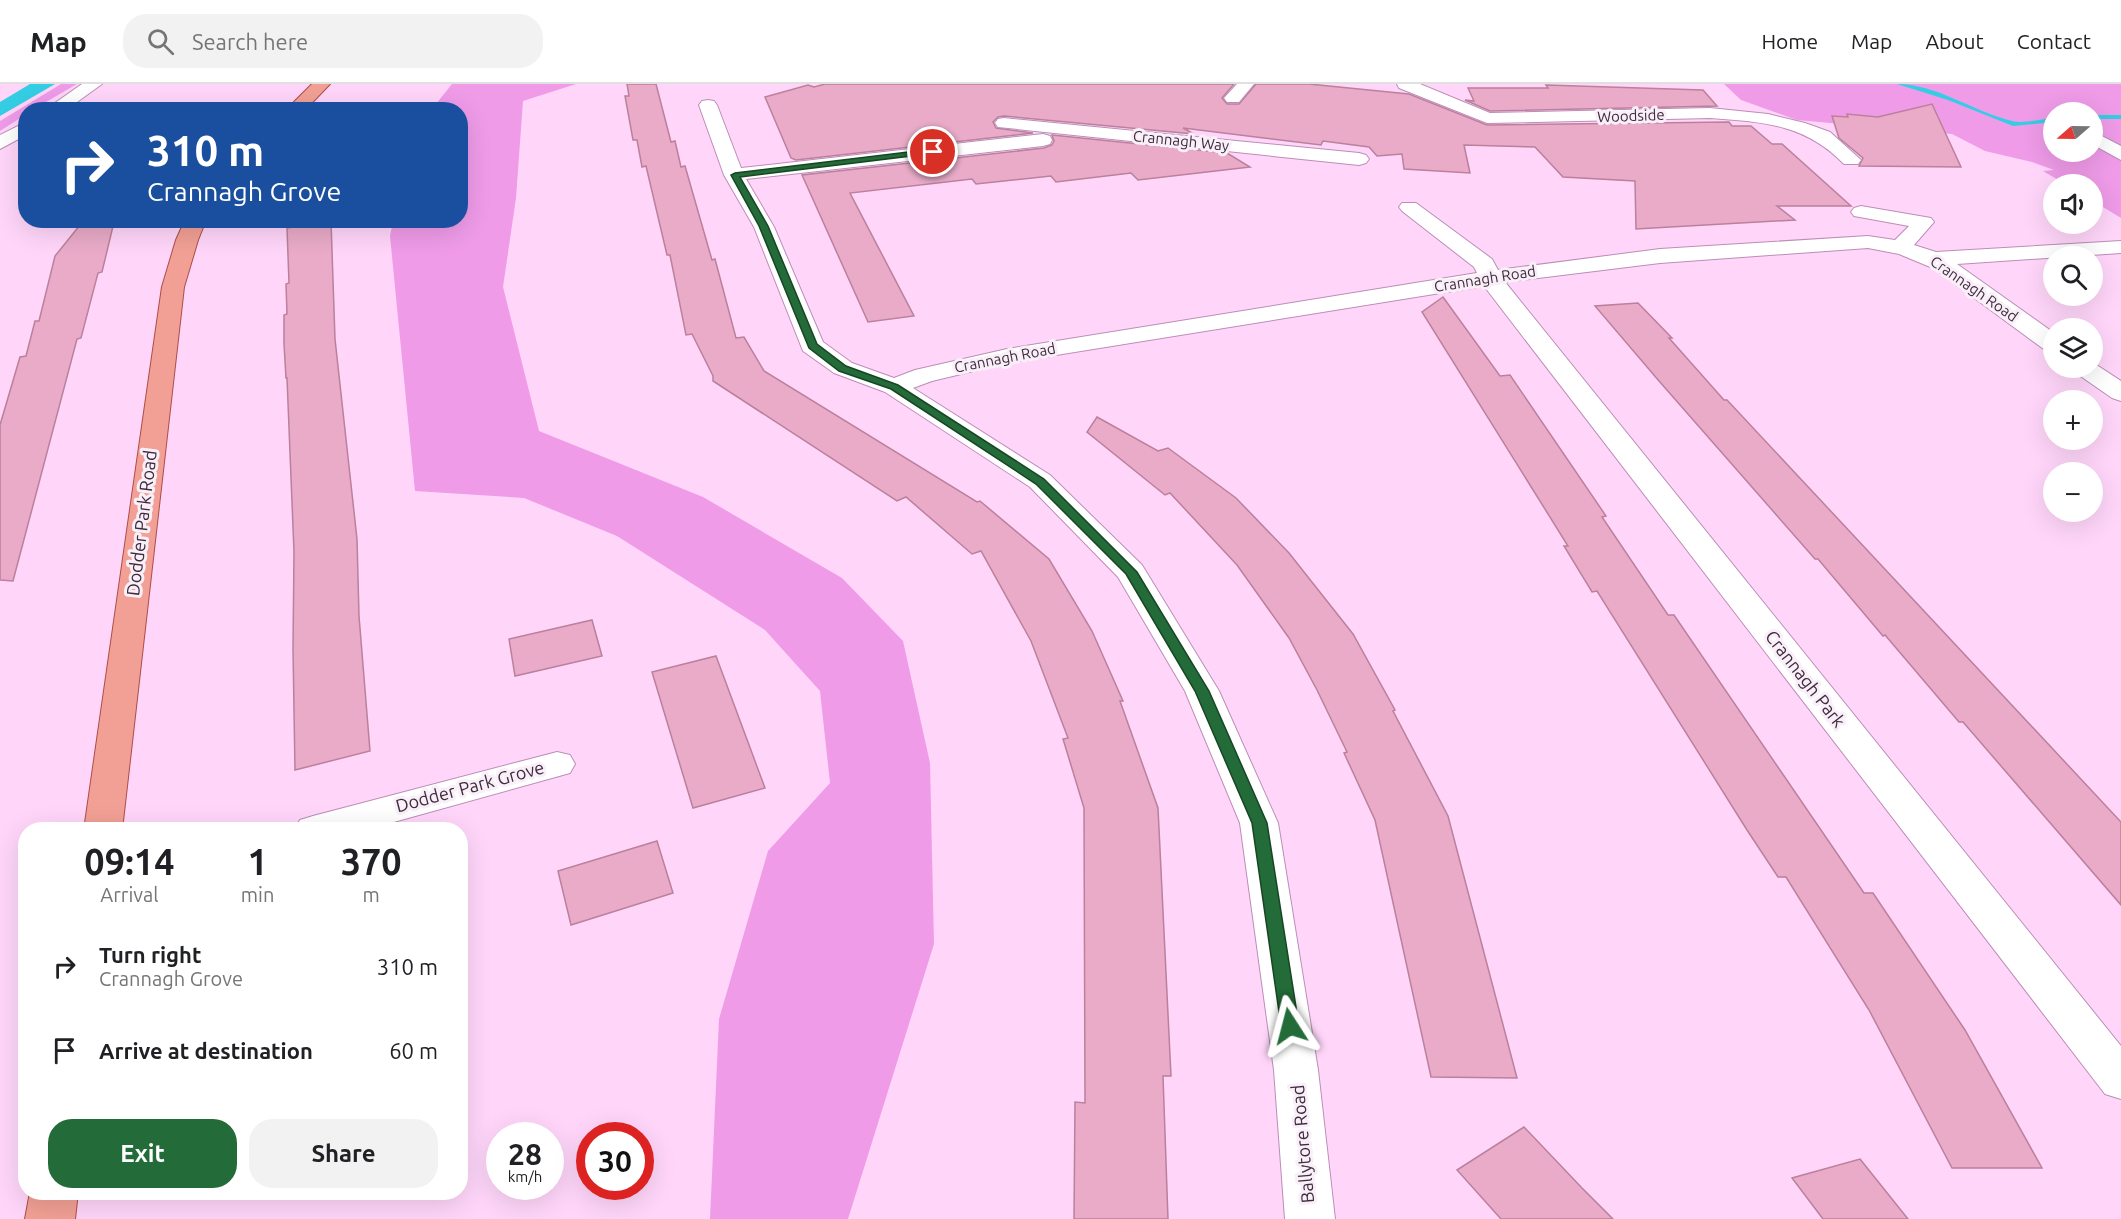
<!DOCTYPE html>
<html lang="en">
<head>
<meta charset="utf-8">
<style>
  :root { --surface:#fff; --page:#f2f2f2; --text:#202124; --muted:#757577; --line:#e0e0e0; --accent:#236b38 }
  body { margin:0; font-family:Ubuntu,sans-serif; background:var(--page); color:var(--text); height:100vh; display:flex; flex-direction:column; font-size:22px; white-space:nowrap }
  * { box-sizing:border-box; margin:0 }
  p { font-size:20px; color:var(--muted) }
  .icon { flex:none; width:33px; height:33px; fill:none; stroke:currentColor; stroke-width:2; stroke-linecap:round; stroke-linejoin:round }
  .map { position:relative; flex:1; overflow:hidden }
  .details { position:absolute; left:18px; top:738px; width:450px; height:378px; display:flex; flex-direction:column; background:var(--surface); border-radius:24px; box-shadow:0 6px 24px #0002 }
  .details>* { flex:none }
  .guide { position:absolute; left:18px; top:18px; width:450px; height:126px; border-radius:24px; box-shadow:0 6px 24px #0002; background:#1a4fa0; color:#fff; overflow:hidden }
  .needle { width:39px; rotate:250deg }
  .buttons { position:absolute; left:2043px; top:18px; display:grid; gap:12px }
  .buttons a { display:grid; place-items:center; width:60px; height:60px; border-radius:50%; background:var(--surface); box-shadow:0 6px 24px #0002; font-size:30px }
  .speed { position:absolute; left:486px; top:1038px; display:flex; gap:12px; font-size:30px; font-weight:700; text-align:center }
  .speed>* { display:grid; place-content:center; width:78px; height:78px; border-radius:50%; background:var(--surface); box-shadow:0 6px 24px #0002; line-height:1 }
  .speed small { font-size:15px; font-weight:400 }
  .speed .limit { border:9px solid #d22; background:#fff; color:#111 }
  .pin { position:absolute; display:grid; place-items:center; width:51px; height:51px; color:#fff; margin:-26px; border:3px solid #fff; border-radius:50%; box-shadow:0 2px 6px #0007 }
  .me { position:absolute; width:66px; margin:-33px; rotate:351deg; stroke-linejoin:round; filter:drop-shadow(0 0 4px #0008) }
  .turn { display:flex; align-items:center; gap:21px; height:126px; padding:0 30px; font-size:27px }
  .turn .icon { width:78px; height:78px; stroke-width:2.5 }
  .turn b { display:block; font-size:42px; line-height:51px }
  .eta { display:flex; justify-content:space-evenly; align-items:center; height:102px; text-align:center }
  .eta b { font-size:36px; font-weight:700; line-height:42px }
  .primary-button { display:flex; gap:12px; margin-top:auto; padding:12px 30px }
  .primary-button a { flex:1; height:69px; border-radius:24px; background:var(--accent); color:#fff; font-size:24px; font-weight:700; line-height:69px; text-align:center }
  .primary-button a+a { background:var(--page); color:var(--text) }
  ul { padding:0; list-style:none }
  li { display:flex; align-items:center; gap:18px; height:84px; padding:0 30px }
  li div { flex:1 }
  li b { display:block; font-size:22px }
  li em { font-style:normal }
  header { display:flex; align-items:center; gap:36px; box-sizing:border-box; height:84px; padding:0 30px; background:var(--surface); border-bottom:2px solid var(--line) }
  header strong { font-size:28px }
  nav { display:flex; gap:33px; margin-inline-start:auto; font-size:21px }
  .search { width:420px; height:54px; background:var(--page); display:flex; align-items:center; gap:15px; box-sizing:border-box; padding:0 21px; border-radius:24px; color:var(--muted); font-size:22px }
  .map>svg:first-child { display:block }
  .green { fill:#ef9be8; fill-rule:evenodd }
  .water { fill:#34cde4 }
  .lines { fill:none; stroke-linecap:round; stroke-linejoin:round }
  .stream { fill:#34cde4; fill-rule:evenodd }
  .building { fill:#e9abc8; stroke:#bb809b; stroke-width:1.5 }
  .minor-casing { stroke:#bc8db7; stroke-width:2 }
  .major-casing { stroke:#ad4d48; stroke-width:2 }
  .minor { fill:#fff; fill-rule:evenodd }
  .major { fill:#f2a095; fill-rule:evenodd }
  .route { fill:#236b38; stroke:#174624; stroke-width:1.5 }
  .labels { text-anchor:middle; stroke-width:6; stroke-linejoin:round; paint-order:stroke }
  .far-street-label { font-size:15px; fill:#3e2b3c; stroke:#f9eff8 }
  .street-label { font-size:18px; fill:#3e2b3c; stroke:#f9eff8 }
</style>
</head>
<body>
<header>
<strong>Map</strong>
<div class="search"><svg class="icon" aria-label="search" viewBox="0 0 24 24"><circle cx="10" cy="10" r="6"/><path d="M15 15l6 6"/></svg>Search here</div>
<nav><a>Home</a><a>Map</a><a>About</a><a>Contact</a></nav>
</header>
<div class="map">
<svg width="2121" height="1135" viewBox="0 0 2121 1135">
  <rect width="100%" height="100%" fill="#ffd6fa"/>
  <g class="green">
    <path d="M 61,0 L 77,0 L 34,25 L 26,26 L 25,31 L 0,47 L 0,37 Z"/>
    <path d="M 452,0 L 576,0 L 523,17 L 516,114 L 503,203 L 539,347 L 703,413 L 842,494 L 903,557 L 930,679 L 934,860 L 848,1135 L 710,1135 L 719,935 L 768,767 L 830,699 L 820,607 L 765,546 L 617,452 L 524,414 L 415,407 L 390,152 L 393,137 L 460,136 L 460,26 L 432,25 Z"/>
    <path d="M 1724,0 L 2121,0 L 2121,134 L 2093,117 L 2092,100 L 2065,100 L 2043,87 L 2054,86 L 2032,78 L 1985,67 L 1952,50 L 1797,36 L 1741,16 ZM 2054,28 L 2092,28 L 2092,68 L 2054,68 Z"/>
  </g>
  <path class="water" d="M 30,0 L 55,0 L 0,32 L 0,18 Z"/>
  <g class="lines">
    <g class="stream">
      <path d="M 1897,0 C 1937,0 1974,28 2012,37 C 2024,40 2041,35 2054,34 L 2054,38 L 2013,42 L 1948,16 Z"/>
      <rect x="2092" y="31" width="29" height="4"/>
    </g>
  </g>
  <g class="building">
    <path d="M 627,0 L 656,0 L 671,58 L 675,57 L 681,83 L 685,82 L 712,176 L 715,175 L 719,190 L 736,254 L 744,253 L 764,287 L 977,418 L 980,417 L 1049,475 L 1092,547 L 1123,617 L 1120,617 L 1158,724 L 1171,992 L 1163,992 L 1168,1135 L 1074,1135 L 1075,1018 L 1085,1019 L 1084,724 L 1063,655 L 1068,654 L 1031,557 L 981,467 L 972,470 L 906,413 L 897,417 L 713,297 L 713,292 L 692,250 L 686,251 L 670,171 L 667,171 L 646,82 L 642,83 L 637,56 L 633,56 L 625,12 L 629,12 Z"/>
    <path d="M 825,0 L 1234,0 L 1222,14 L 1227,20 L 1239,20 L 1256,0 L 1309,0 L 1409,10 L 1487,41 L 1729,38 L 1732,42 L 1751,42 L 1772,60 L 1782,60 L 1851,122 L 1777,122 L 1795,136 L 1636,145 L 1635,97 L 1563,93 L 1535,63 L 1464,61 L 1470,89 L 1404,85 L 1402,70 L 1377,72 L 1369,63 L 1323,57 L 1321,61 L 1183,44 L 1194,50 L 1004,32 L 998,33 L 993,38 L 996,44 L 1033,49 L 796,76 L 791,74 L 765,13 L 808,1 L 814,3 Z"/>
    <path d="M 1546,1 L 1703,6 L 1717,22 L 1490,27 L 1465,16 L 1474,17 L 1468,4 L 1548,4 Z"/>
    <path d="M 1932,20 L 1961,83 L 1859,82 L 1863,74 L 1839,54 L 1832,32 L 1848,33 L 1847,30 L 1878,33 Z"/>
    <path d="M 1052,51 L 1227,69 L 1250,83 L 1138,96 L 1131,89 L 1056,98 L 1051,92 L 976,100 L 972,95 L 850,109 L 914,232 L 868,238 L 802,91 L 1044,64 L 1052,61 L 1054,57 Z"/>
    <path d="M 331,137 L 335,255 L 357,455 L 359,532 L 370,667 L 295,686 L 293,565 L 294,468 L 287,294 L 286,294 L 284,260 L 284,231 L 287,230 L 286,200 L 289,199 L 287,144 Z"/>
    <path d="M 114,138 L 102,188 L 98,189 L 81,254 L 77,255 L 13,497 L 0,496 L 0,341 L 20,273 L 26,272 L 35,237 L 39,237 L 55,172 L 80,141 Z"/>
    <path d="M 1443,213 L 1500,292 L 1510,291 L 1606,432 L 1602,433 L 1668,531 L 1674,531 L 1864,809 L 1873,809 L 1965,946 L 2042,1084 L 1952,1084 L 1869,926 L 1786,793 L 1778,793 L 1747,746 L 1597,507 L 1592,508 L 1564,462 L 1568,462 L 1422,228 Z"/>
    <path d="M 1638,219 L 1672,254 L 1669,254 L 1724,316 L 1727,316 L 2121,738 L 2121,821 L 1963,638 L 1959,638 L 1885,551 L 1883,552 L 1818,475 L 1815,475 L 1659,297 L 1595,222 Z"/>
    <path d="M 1097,333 L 1158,367 L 1168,364 L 1236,414 L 1289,469 L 1353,550 L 1395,626 L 1393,627 L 1448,732 L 1517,994 L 1431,993 L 1375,736 L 1344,669 L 1347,668 L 1317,606 L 1289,554 L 1237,481 L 1170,409 L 1165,411 L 1087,348 Z"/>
    <path d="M 592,536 L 602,572 L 515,592 L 509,555 Z"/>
    <path d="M 716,572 L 765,704 L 693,724 L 652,588 Z"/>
    <path d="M 657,757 L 673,809 L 571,841 L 558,787 Z"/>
    <path d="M 1524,1043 L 1582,1104 L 1613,1135 L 1501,1135 L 1457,1086 Z"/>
    <path d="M 1860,1075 L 1908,1135 L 1823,1135 L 1792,1094 Z"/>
  </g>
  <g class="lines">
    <defs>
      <g id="minor">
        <path d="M 82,0 L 102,0 L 66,26 L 45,26 Z"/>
        <path d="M 1237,0 L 1254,0 L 1239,18 L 1227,18 L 1224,14 Z"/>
        <path d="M 1397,0 L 1420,0 L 1490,29 L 1710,24 L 1768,30 L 1805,39 L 1830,48 L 1861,76 L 1858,80 L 1844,80 C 1805,40 1764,38 1710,34 L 1487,39 L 1399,4 Z"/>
        <path d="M 708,16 L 714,17 L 717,21 L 741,84 L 1043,50 L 1050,52 L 1052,56 L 1050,60 L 1043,62 L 746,95 L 774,143 L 823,258 L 852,279 L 894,294 L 915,286 L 1007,265 L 1477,189 L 1474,183 L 1402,127 L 1399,123 L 1402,119 L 1416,119 L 1492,175 L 1498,186 L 1660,165 L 1868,152 L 1895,156 L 1909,142 L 1854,132 L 1851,128 L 1854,124 L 1861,122 L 1931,134 L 1934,138 L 1914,161 L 1936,168 L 2121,157 L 2121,169 L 1957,180 L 2054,249 L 2054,268 L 2045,266 L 1935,185 L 1899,170 L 1868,164 L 1660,179 L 1505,198 L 2121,962 L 2121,1015 L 2105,1010 L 1484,202 L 1007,279 L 932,297 L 913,304 L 1050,391 L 1142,481 L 1219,607 L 1278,739 L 1318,986 L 1335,1135 L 1285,1135 L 1274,986 L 1240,739 L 1185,607 L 1118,493 L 1030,403 L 885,308 L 834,289 L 803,267 L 754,143 L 724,91 L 699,21 L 702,17 Z"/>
        <path d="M 1004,34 L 1359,69 L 1366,71 L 1369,75 L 1366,79 L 1359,81 L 998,43 L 995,39 L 998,35 Z"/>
        <path d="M 26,38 L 26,51 L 0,65 L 0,51 Z"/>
        <path d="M 2092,47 L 2121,62 L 2121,76 L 2092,60 Z"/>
        <path d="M 2092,278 L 2121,297 L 2121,317 L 2112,314 L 2076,289 L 2073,284 L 2092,284 Z"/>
        <path d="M 557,668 L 570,671 L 575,680 L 570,689 L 365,746 L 294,746 L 300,736 L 313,732 Z"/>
      </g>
      <g id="major">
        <path d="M 312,0 L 330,0 L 305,26 L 286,26 Z"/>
        <path d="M 185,136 L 206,136 L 198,156 L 184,203 L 122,746 L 84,746 L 162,203 L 176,156 Z"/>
        <path d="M 30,1108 L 78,1108 L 75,1135 L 25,1135 Z"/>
      </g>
    </defs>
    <use href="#minor" class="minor-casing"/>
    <use href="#major" class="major-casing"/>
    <use href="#minor" class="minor"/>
    <use href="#major" class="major"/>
  </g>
  <path class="route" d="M 933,65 L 937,68 L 936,69 L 740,93 L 768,142 L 817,260 L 846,282 L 898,301 L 1044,395 L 1137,488 L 1209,607 L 1267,739 L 1299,942 L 1296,947 L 1290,949 L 1283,947 L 1281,942 L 1252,739 L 1195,607 L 1126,490 L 1036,400 L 891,305 L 839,287 L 809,264 L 759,142 L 731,91 L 735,89 Z"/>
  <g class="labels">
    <g class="far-street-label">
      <text transform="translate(1631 32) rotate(-2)" y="5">Woodside</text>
      <text transform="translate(1181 57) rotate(6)" y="5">Crannagh Way</text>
      <text transform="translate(1485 195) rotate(-9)" y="5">Crannagh Road</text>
      <text transform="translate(1974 205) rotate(35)" y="5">Crannagh Road</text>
      <text transform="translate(1005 274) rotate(-11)" y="5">Crannagh Road</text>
    </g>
    <g class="street-label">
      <text transform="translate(142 439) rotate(-83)" y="6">Dodder Park Road</text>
      <text transform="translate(1805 595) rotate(52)" y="6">Crannagh Park</text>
      <text transform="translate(470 703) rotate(-15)" y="6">Dodder Park Grove</text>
      <text transform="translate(1303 1060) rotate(-95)" y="6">Ballytore Road</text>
    </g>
  </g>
</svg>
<div class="buttons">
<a><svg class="needle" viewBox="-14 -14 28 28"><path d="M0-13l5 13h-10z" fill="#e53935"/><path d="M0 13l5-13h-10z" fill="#757577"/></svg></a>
<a><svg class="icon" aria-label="sound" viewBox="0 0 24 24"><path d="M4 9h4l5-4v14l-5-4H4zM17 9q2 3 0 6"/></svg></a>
<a><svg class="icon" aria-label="search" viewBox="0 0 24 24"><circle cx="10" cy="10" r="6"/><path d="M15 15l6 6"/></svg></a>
<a><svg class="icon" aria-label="layers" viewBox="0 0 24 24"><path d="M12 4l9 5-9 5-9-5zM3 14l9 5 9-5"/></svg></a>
<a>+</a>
<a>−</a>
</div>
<div class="speed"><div>28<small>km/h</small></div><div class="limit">30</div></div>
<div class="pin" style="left:933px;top:68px;background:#d93025"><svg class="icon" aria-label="arrive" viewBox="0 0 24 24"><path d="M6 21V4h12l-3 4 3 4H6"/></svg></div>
<svg class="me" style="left:1290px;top:942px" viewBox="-20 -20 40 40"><path d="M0-17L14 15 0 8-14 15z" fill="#236b38" stroke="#fff" stroke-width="4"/></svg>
<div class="guide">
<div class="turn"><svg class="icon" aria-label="right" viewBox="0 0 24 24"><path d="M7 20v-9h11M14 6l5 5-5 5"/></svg><div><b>310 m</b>Crannagh Grove</div></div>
</div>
<section class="details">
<div class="eta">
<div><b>09:14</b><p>Arrival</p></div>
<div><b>1</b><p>min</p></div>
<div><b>370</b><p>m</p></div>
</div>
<ul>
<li><svg class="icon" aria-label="right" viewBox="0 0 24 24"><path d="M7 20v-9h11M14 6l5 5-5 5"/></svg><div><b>Turn right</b><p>Crannagh Grove</p></div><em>310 m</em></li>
<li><svg class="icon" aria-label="arrive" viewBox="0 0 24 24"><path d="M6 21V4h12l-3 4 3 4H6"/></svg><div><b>Arrive at destination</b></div><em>60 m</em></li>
</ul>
<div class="primary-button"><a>Exit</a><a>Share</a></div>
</section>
</div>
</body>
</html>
